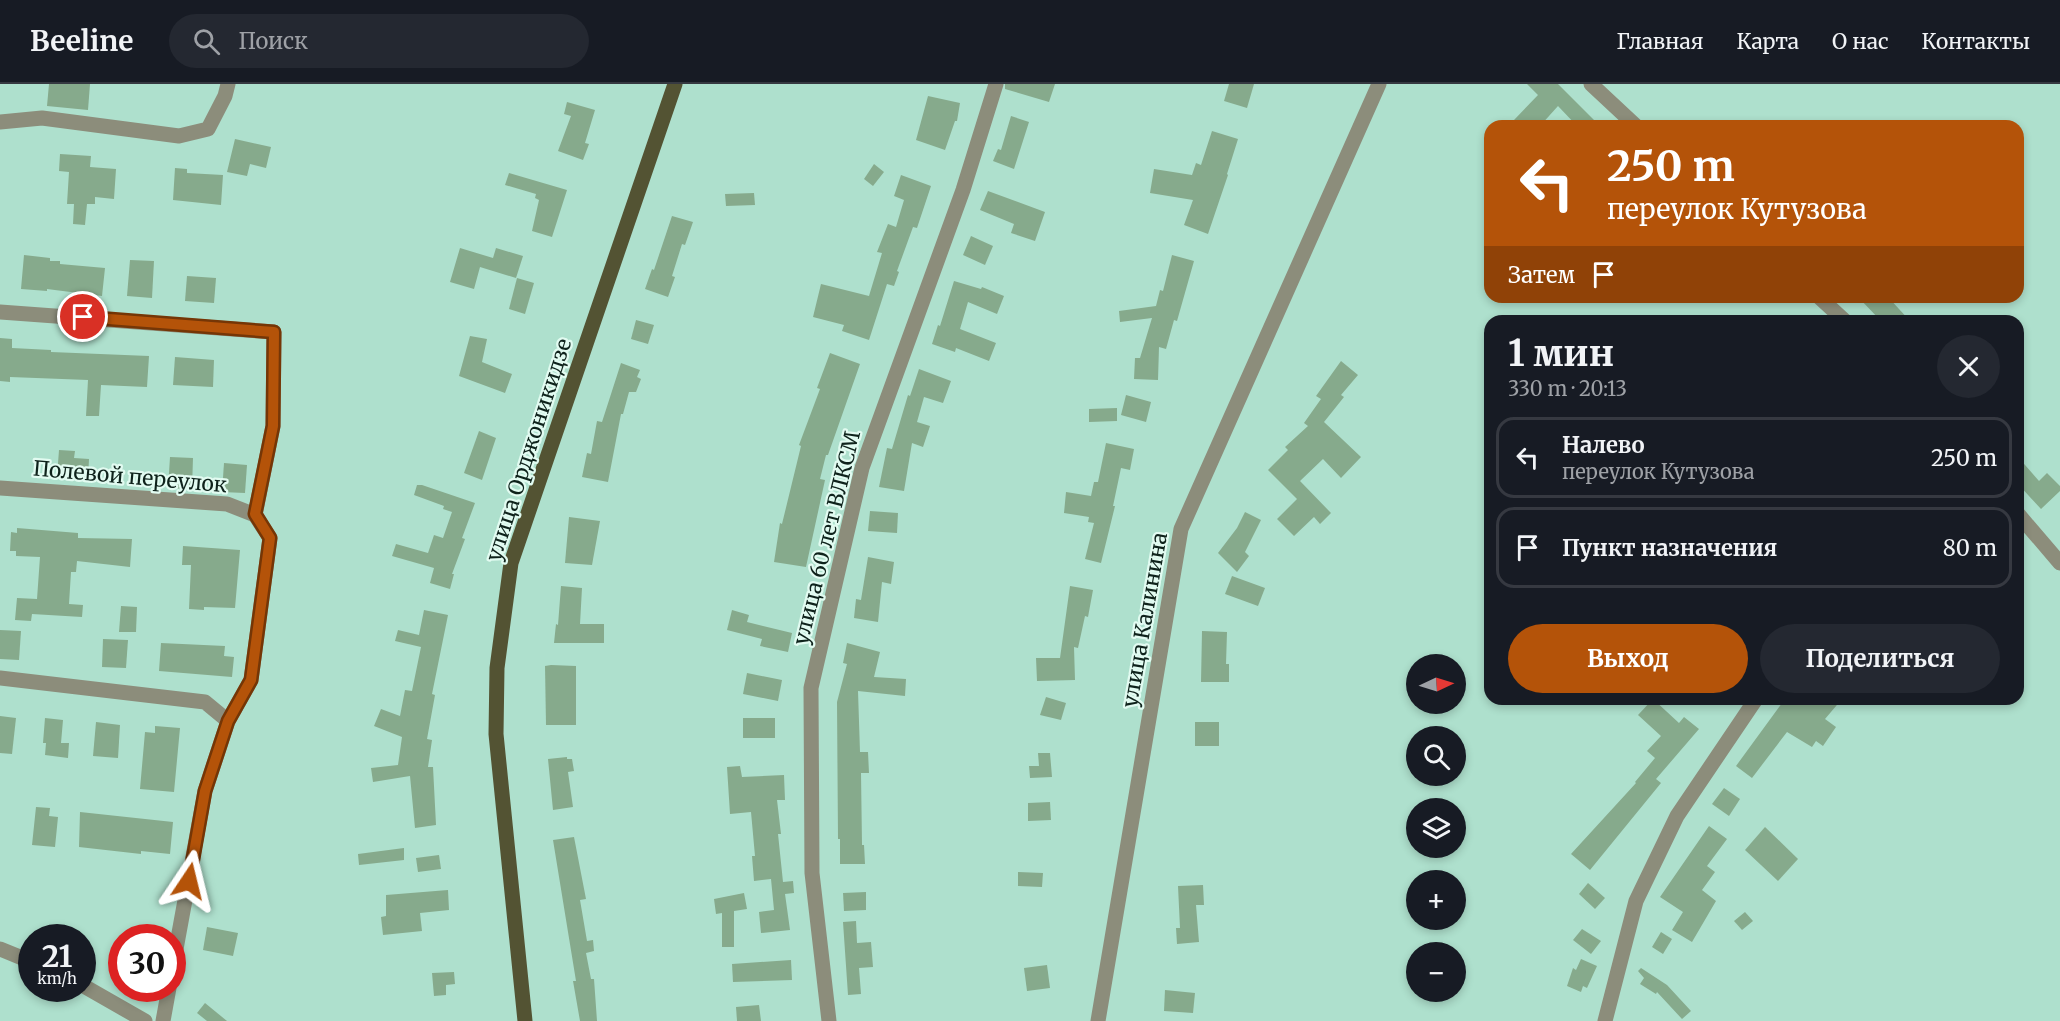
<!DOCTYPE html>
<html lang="ru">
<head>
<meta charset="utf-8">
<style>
  :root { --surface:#171b24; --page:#242831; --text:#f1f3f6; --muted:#9ea1a6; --line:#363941; --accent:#b45309 }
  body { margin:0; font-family:Merriweather,serif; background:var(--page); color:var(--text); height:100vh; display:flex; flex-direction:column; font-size:22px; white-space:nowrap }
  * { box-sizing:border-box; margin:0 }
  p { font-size:20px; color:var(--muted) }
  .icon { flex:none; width:33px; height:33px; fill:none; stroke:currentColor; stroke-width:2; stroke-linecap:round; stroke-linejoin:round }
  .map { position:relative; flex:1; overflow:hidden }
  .details { position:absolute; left:1484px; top:231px; width:540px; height:390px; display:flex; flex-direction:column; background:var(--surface); border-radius:18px; box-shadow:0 3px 9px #0003 }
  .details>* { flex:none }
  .top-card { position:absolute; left:1484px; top:36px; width:540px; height:183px; border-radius:18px; box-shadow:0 3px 9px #0003; background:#b45309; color:#fff; overflow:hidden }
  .needle { width:39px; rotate:86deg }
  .controls { position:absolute; left:1406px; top:570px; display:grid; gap:12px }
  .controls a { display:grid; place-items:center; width:60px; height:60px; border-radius:50%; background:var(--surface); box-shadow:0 3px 9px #0003; font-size:30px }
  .speed { position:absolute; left:18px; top:840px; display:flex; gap:12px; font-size:30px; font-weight:700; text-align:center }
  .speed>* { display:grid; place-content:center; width:78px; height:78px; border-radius:50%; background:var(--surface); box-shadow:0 3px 9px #0003; line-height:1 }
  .speed small { font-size:15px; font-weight:400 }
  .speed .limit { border:9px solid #d22; background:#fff; color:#111 }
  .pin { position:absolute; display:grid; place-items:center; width:51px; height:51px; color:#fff; margin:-26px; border:3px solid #fff; border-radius:50%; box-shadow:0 2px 6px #0007 }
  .me { position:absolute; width:66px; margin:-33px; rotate:10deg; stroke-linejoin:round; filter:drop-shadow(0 0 4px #0008) }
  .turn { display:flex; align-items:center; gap:21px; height:126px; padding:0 24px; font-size:27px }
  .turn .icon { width:78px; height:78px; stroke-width:2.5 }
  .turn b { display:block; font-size:42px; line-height:51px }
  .then { display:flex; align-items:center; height:57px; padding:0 24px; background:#0003; gap:12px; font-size:22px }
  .round { display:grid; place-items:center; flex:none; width:63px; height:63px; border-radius:32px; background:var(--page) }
  .summary { display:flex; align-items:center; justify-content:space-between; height:102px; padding:0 24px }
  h1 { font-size:36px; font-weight:700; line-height:45px }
  .action { display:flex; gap:12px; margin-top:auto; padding:12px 24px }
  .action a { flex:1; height:69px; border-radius:36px; background:var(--accent); color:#fff; font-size:24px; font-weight:700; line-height:69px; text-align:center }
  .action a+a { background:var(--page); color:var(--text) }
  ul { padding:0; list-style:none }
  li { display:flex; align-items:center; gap:18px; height:81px; margin:0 12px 9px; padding:0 12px; border:3px solid var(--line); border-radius:18px }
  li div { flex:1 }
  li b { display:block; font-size:22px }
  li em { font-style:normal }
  header { display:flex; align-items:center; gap:36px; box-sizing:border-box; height:84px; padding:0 30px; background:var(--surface); border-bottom:2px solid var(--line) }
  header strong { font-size:28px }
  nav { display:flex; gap:33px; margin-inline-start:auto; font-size:21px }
  .search { width:420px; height:54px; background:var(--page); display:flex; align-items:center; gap:15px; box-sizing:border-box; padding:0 21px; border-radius:33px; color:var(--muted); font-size:22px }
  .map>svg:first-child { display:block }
  .building { fill:#86aa8c }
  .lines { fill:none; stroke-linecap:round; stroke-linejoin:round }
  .minor { stroke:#8c8d7b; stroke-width:15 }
  .major { stroke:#535333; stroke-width:15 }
  .route-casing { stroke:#753606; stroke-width:15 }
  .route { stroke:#b45309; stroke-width:10 }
  .labels { text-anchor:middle; stroke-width:4.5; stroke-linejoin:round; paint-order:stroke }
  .street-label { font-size:21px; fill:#0e221b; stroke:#e2fbf1 }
</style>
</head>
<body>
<header>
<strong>Beeline</strong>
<div class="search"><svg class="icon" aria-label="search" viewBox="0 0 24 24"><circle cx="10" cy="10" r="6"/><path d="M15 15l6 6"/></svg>Поиск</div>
<nav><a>Главная</a><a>Карта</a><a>О нас</a><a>Контакты</a></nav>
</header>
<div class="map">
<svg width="2060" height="937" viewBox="0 0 2060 937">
  <rect width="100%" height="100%" fill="#aee0cd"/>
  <g class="building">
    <path d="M 49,0 L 90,0 L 88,26 L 47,22 Z"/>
    <path d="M 1005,0 L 1055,0 L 1049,18 L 1005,5 Z"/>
    <path d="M 1229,0 L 1254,0 L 1247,24 L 1224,17 Z"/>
    <path d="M 1527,0 L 1558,0 L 1600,42 L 1577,42 L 1558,22 L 1540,42 L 1521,42 L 1514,36 L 1538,11 Z"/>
    <path d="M 928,12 L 960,19 L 957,37 L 955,37 L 945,66 L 916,56 Z"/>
    <path d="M 567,18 L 595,26 L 585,59 L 589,60 L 583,76 L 558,67 L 571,32 L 564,30 Z"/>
    <path d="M 1011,32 L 1029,38 L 1014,85 L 993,77 L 998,65 L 1001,66 Z"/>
    <path d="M 1212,47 L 1238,55 L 1227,90 L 1228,91 L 1208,150 L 1184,141 L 1193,116 L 1150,109 L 1154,85 L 1192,91 L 1196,79 L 1201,81 Z"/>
    <path d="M 235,55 L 271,63 L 266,84 L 250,80 L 247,92 L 227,88 Z"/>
    <path d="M 60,70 L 91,72 L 90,83 L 116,85 L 114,115 L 95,113 L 95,120 L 87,120 L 85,141 L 73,140 L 74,120 L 67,120 L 69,88 L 59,87 Z"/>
    <path d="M 874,80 L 884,88 L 873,102 L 864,95 Z"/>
    <path d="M 175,84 L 187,85 L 187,89 L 223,91 L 221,121 L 173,116 Z"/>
    <path d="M 509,89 L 567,106 L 552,153 L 532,147 L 539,116 L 535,114 L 536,110 L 505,101 Z"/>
    <path d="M 901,91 L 931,102 L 917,144 L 913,143 L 897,187 L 899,188 L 894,202 L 887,200 L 869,256 L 842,247 L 844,241 L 813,233 L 821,200 L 869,212 L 882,169 L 877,168 L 888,140 L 896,143 L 904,116 L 894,112 Z"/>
    <path d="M 988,107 L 1045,128 L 1035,157 L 1011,149 L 1014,140 L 980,126 Z"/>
    <path d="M 754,109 L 755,121 L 726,122 L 725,110 Z"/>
    <path d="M 672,132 L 693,138 L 685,161 L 682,160 L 672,192 L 675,193 L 668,213 L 645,205 L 652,185 L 654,186 Z"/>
    <path d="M 971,152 L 993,162 L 985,181 L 963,171 Z"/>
    <path d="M 460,164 L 493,174 L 496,164 L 523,172 L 516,194 L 480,183 L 474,205 L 450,198 Z"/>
    <path d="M 24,171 L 50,174 L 50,177 L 60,177 L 60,180 L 105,184 L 102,212 L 47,205 L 47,207 L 21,205 Z"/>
    <path d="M 1172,171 L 1194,177 L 1177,237 L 1174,236 L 1166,265 L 1159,263 L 1158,296 L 1134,295 L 1135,274 L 1140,274 L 1152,234 L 1120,238 L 1119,227 L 1156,222 L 1160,206 L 1163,207 Z"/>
    <path d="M 130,176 L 154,177 L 152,214 L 127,212 Z"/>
    <path d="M 187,192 L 216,194 L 214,219 L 185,217 Z"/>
    <path d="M 517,194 L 534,199 L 525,230 L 509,225 Z"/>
    <path d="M 954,197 L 981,205 L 982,203 L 1004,212 L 997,230 L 968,218 L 960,245 L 996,259 L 989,277 L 956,264 L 955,268 L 932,260 L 938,241 L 940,242 Z"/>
    <path d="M 1858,213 L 1888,213 L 1910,237 L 1881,237 Z"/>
    <path d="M 636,236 L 654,241 L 648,260 L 631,255 Z"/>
    <path d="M 470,252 L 487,255 L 482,278 L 512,290 L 505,309 L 459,292 Z"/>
    <path d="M 0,254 L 12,255 L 12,264 L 51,266 L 51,268 L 149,272 L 147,303 L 101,301 L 99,332 L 86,332 L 88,296 L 10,293 L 10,298 L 0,297 Z"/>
    <path d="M 830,269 L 860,280 L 828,371 L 826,371 L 820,395 L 825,396 L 806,483 L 774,478 L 780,439 L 782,440 L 801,362 L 799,361 L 820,305 L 817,304 Z"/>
    <path d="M 175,273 L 214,276 L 213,303 L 173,301 Z"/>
    <path d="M 1341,277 L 1358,291 L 1341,311 L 1344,313 L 1324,338 L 1361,373 L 1341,394 L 1323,375 L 1300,397 L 1331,429 L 1320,440 L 1314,433 L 1294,452 L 1277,435 L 1297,415 L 1268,386 L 1288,366 L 1285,363 L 1308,342 L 1304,339 L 1321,315 L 1316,312 Z"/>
    <path d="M 621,279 L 640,286 L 637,293 L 641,295 L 636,308 L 629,308 L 623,330 L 621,330 L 608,398 L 582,393 L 587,369 L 591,370 L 597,337 L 602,338 Z"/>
    <path d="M 919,285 L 951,297 L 943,319 L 924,313 L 917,338 L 930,342 L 923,363 L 912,359 L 904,407 L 879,403 L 887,364 L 892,365 L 908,311 L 910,312 Z"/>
    <path d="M 1126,311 L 1151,318 L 1146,338 L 1121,331 Z"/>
    <path d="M 1117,324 L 1117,337 L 1089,338 L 1089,325 Z"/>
    <path d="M 479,347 L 496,354 L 482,396 L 464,389 Z"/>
    <path d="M 1106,359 L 1134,365 L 1130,386 L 1121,384 L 1113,422 L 1115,422 L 1101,479 L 1085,475 L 1094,439 L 1088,438 L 1089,433 L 1064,429 L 1066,408 L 1091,412 L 1094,398 L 1098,398 Z"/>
    <path d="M 59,366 L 75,367 L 74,374 L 89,375 L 88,395 L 57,393 Z"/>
    <path d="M 170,373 L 193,374 L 192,405 L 168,404 Z"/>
    <path d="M 2018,373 L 2039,397 L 2047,389 L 2060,402 L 2060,407 L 2041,425 L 2018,400 Z"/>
    <path d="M 224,379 L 247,381 L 245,409 L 222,408 Z"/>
    <path d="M 417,401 L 422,401 L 475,419 L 462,454 L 465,455 L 452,490 L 454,490 L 450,505 L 430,499 L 434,484 L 392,472 L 396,460 L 428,469 L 434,451 L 443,454 L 452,428 L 443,425 L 444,422 L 414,411 Z"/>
    <path d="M 870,427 L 898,429 L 897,449 L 868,447 Z"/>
    <path d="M 1245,428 L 1261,436 L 1245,468 L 1249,472 L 1237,488 L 1218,469 L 1237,444 Z"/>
    <path d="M 569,433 L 600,437 L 592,481 L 565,479 Z"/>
    <path d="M 17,444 L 78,449 L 78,454 L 132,455 L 130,483 L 77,477 L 76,488 L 71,488 L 69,520 L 83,521 L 82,533 L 32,530 L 31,537 L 15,536 L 17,514 L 37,515 L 40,473 L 16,472 L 16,467 L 10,467 L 11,448 L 17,449 Z"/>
    <path d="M 183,462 L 240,466 L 235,524 L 204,523 L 204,526 L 189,525 L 191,481 L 182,481 Z"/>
    <path d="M 868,473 L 894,478 L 891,500 L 882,498 L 878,538 L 854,534 L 856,515 L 861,516 Z"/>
    <path d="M 1232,492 L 1265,504 L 1258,522 L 1225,510 Z"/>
    <path d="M 561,502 L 582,504 L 580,540 L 604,540 L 604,559 L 554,559 L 556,540 L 558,541 Z"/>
    <path d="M 1070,502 L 1093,506 L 1088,533 L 1085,532 L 1078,564 L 1074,563 L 1075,596 L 1037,597 L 1036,574 L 1060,574 Z"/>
    <path d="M 121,522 L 137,523 L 136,548 L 119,548 Z"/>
    <path d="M 424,526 L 448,531 L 432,610 L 435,611 L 427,655 L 432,656 L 428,683 L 433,683 L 436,741 L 415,744 L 410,692 L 373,698 L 371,684 L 398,681 L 402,653 L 374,642 L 381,625 L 400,632 L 405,606 L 412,607 L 421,563 L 395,557 L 398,546 L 419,551 Z"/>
    <path d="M 732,526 L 749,531 L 747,538 L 792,549 L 788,568 L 760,562 L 762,555 L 727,546 Z"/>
    <path d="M 0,546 L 21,547 L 19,576 L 0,575 Z"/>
    <path d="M 1202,547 L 1227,548 L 1226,580 L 1229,580 L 1229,598 L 1201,598 Z"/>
    <path d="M 103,555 L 128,556 L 126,584 L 102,583 Z"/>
    <path d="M 161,559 L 225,562 L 224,572 L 234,573 L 232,593 L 159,587 Z"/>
    <path d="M 847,559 L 880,568 L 874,593 L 906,595 L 905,612 L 858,607 L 860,668 L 868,668 L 869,689 L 861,689 L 862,761 L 864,761 L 865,780 L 840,780 L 840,755 L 838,755 L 837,618 L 847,580 L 843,579 Z"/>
    <path d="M 551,581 L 576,582 L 576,641 L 546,641 L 545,582 Z"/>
    <path d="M 747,589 L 782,596 L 778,617 L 743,610 Z"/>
    <path d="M 1046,613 L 1066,619 L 1061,636 L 1040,631 Z"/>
    <path d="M 1653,615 L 1679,639 L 1684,633 L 1699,645 L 1656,695 L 1661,699 L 1590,786 L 1571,770 L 1636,699 L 1635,698 L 1655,674 L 1647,667 L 1661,652 L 1638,631 Z"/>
    <path d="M 1785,615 L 1842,615 L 1825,635 L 1836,643 L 1823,662 L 1816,657 L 1812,663 L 1787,648 L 1752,694 L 1736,682 Z"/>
    <path d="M 0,632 L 16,634 L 12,670 L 0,669 Z"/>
    <path d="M 45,634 L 63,636 L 61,659 L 69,659 L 68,674 L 45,671 L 46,659 L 43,659 Z"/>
    <rect x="743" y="634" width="32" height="20"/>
    <path d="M 96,638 L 120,641 L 118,674 L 93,672 Z"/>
    <rect x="1195" y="638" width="24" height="24"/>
    <path d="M 155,642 L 180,644 L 174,708 L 140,705 L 145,648 L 155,649 Z"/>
    <path d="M 1038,669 L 1050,669 L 1052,693 L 1030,694 L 1029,682 L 1039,682 Z"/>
    <path d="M 567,673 L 567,675 L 572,675 L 574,687 L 568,688 L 573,723 L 553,726 L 548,675 Z"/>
    <path d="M 740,682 L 742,693 L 784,691 L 785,716 L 777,716 L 781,750 L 778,750 L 783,798 L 793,797 L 794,809 L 785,810 L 790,846 L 761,849 L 759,828 L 774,826 L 771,795 L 754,797 L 752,772 L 755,772 L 751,728 L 730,730 L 727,683 Z"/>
    <path d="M 1724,704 L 1740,715 L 1729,732 L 1712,720 Z"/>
    <path d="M 1050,718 L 1051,736 L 1028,737 L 1028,719 Z"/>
    <path d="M 36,723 L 50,724 L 49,732 L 58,733 L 55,763 L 32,761 Z"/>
    <path d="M 80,728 L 173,738 L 170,770 L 141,767 L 141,770 L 79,763 Z"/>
    <path d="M 1709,742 L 1727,755 L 1707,782 L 1715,788 L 1702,806 L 1716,817 L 1692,858 L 1672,846 L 1683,828 L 1660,813 Z"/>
    <path d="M 1765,743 L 1798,775 L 1778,797 L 1745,766 Z"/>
    <path d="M 574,753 L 586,815 L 580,816 L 587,857 L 593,856 L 594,867 L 586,869 L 591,895 L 594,895 L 597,937 L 580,937 L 573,897 L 576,897 L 553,756 Z"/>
    <path d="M 404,764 L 404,776 L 359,781 L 358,770 Z"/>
    <path d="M 439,771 L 441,785 L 418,788 L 416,774 Z"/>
    <path d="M 1018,788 L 1043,789 L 1042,803 L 1018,802 Z"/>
    <path d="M 1588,799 L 1605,814 L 1595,825 L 1579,810 Z"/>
    <path d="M 1203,801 L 1204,821 L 1196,821 L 1199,858 L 1177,860 L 1176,844 L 1180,844 L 1178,802 Z"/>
    <path d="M 448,806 L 449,826 L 420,829 L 422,847 L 383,851 L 381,833 L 386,832 L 386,811 Z"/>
    <path d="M 866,808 L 866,826 L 844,827 L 843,809 Z"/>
    <path d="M 744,809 L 747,825 L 734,827 L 734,863 L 722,863 L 722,829 L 716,830 L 714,815 Z"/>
    <path d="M 1745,828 L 1753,837 L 1742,846 L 1734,837 Z"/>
    <path d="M 856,837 L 857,859 L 871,858 L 873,883 L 859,884 L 861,910 L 848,911 L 843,838 Z"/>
    <path d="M 207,843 L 238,849 L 233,872 L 203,866 Z"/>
    <path d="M 1582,845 L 1601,857 L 1591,870 L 1573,856 Z"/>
    <path d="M 1661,848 L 1672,855 L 1663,870 L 1652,863 Z"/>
    <path d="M 1581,875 L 1597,882 L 1587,904 L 1583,902 L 1581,908 L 1567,902 L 1573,884 L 1576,886 Z"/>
    <path d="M 791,876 L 792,896 L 733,898 L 732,880 Z"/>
    <path d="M 1047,881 L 1050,904 L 1027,907 L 1024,884 Z"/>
    <path d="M 1641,884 L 1667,901 L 1691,927 L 1682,935 L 1657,908 L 1656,910 L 1640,900 L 1644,894 L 1638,887 Z"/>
    <path d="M 454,888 L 455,900 L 446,901 L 446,911 L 434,912 L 432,889 Z"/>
    <path d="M 1165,906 L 1195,909 L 1193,929 L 1164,927 Z"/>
    <path d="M 205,919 L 227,937 L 207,937 L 197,929 Z"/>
    <path d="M 759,921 L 761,937 L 737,937 L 736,923 Z"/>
  </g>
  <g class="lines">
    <g class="minor">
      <path d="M 1591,0 L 1636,42"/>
      <path d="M 0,38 L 42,34 L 179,52 L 208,45 L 225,12 L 228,0"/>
      <path d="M 1819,213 L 1845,237"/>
      <path d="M 0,228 L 274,248 L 273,342 L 255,431 L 270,454 L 251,596 L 228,637 L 205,707 L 172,887"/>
      <path d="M 0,404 L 227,420 L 255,431"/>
      <path d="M 2018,430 L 2060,479"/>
      <path d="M 0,594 L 205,618 L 228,637"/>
      <path d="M 0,865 L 32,878"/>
      <path d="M 82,901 L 145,937"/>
      <path d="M 163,937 L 169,904"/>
      <path d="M 829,937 L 812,789 L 811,604 L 862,384 L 963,106 L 996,0"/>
      <path d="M 1098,937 L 1181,445 L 1379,0"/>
      <path d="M 1605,937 L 1636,817 L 1677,732 L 1756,615"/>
    </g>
    <path class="major" d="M 525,937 L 496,650 L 497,584 L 511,479 L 675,0"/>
  </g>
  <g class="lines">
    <defs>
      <path id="route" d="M 83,233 L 274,248 L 273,342 L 255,430 L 270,454 L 251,596 L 228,637 L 205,707 L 189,797"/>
    </defs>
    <use href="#route" class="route-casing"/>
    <use href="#route" class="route"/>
  </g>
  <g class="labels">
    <g class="street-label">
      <text transform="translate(529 366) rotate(-72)" y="7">улица Орджоникидзе</text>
      <text transform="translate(130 393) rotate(5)" y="7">Полевой переулок</text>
      <text transform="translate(827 454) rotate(-76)" y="7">улица 60 лет ВЛКСМ</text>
      <text transform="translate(1145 536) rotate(-80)" y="7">улица Калинина</text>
    </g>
  </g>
</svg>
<div class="controls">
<a><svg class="needle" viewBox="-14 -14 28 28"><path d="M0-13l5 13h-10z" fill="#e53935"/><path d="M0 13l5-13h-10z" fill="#9ea1a6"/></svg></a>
<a><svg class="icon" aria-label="search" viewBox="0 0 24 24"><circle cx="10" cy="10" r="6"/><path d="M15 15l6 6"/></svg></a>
<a><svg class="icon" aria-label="layers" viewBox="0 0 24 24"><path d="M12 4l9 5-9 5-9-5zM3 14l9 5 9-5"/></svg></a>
<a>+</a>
<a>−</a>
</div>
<div class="speed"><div>21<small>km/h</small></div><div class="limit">30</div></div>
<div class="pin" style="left:83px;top:233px;background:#d93025"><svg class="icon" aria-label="arrive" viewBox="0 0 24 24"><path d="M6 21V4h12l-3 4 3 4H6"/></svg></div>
<svg class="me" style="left:189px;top:797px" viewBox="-20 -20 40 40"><path d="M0-17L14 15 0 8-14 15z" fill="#b45309" stroke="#fff" stroke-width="4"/></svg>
<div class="top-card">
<div class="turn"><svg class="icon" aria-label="left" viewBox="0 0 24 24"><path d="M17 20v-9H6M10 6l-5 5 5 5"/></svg><div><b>250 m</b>переулок Кутузова</div></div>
<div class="then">Затем<svg class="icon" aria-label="arrive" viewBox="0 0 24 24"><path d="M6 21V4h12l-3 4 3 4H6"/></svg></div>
</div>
<section class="details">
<div class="summary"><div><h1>1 мин</h1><p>330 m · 20:13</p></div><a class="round"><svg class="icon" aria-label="close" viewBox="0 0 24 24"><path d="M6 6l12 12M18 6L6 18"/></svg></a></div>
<ul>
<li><svg class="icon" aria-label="left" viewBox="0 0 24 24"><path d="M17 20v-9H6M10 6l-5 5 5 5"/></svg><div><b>Налево</b><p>переулок Кутузова</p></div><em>250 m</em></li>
<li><svg class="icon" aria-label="arrive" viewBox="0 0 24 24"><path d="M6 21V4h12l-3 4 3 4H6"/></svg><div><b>Пункт назначения</b></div><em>80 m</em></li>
</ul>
<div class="action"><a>Выход</a><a>Поделиться</a></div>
</section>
</div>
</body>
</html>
